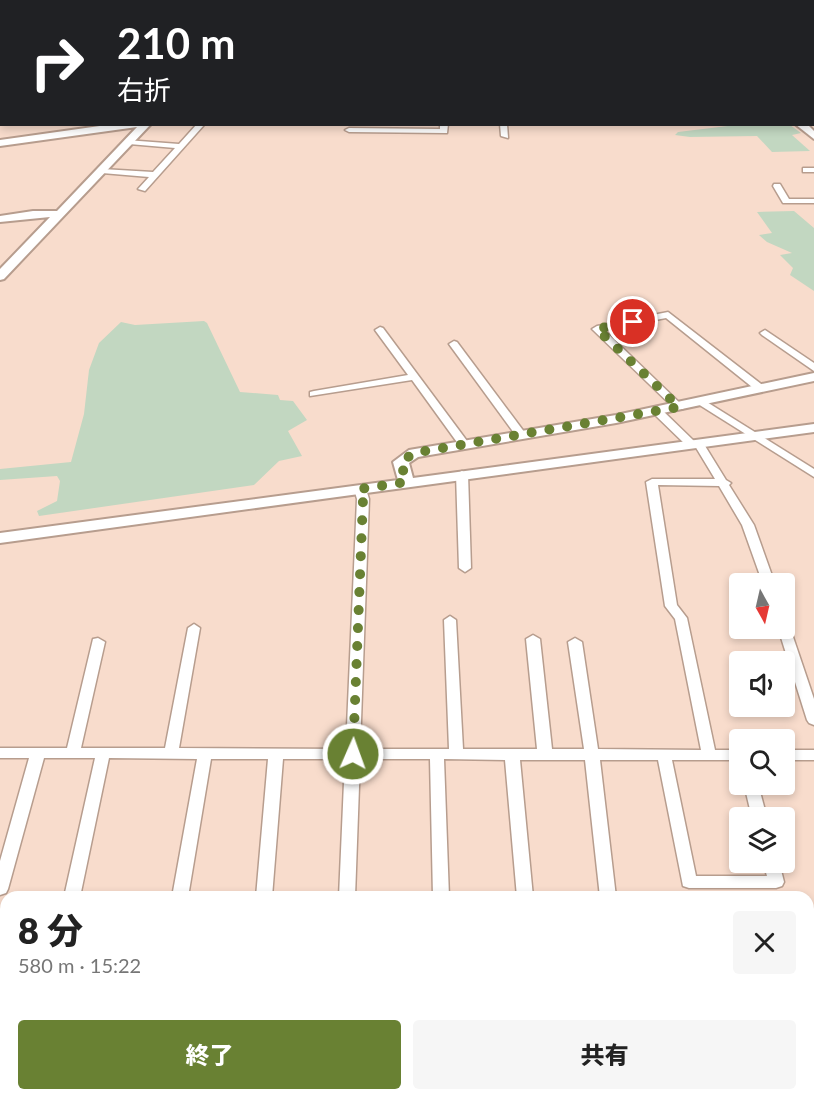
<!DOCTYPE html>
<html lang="ja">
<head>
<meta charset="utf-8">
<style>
  :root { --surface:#fff; --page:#f6f6f6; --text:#222; --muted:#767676; --accent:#698133 }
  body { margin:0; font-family:Lato,"Noto Sans JP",sans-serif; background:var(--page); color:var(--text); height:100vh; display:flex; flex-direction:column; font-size:22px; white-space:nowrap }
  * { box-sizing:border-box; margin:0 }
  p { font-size:20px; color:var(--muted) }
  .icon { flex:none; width:33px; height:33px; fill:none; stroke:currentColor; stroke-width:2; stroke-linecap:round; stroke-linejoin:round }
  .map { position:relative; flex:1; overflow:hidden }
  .details { position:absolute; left:0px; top:891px; width:814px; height:210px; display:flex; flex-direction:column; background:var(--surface); border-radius:18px 18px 0 0; box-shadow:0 3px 9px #0003 }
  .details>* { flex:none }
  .guide { position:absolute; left:0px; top:0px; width:814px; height:126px; box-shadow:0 3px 9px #0003; background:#202124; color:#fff; overflow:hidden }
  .needle { width:39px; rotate:172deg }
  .controls { position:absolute; left:729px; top:573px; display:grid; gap:12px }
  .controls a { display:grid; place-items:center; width:66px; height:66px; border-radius:6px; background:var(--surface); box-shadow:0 3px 9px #0003; font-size:30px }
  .pin { position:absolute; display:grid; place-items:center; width:51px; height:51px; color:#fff; margin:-26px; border:3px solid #fff; border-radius:50%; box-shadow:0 2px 6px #0007 }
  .me { position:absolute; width:66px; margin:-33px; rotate:2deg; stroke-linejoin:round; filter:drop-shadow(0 0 4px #0008) }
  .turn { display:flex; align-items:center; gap:21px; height:126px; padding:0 18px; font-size:27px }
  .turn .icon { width:78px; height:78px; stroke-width:2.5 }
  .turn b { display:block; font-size:42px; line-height:51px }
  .round { display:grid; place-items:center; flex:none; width:63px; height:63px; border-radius:6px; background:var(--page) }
  .headline { display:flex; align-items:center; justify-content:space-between; height:102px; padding:0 18px }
  h1 { font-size:36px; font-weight:800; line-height:45px }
  .action { display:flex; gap:12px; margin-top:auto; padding:12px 18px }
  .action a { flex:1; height:69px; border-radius:6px; background:var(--accent); color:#fff; font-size:24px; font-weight:800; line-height:69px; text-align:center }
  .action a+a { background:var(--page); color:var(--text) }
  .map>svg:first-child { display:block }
  .green { fill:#c2d7c1 }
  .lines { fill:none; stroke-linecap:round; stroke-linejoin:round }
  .street-casing { stroke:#b79d8e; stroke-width:3 }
  .secondary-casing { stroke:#b79d8e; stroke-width:4 }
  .street { fill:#fff; fill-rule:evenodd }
  .secondary { fill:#fff; fill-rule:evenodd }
  .wall { fill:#c2a6be }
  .route { stroke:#698133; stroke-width:10; stroke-dasharray:0 18 }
</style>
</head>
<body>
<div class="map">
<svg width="814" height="1101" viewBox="0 0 814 1101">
  <rect width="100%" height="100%" fill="#f8dccc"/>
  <g class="green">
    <path d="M 736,125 L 790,125 L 801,133 L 792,135 L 810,151 L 772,152 L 757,136 L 690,137 L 675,135 L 678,132 Z"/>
    <path d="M 794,211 L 814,228 L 814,291 L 790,275 L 793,268 L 780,255 L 792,253 L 767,242 L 759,235 L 772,233 L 757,212 Z"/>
    <path d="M 204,321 L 207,323 L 240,392 L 278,395 L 280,400 L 293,401 L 307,420 L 288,431 L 302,456 L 279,461 L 254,485 L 39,516 L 37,511 L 57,501 L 60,481 L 57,476 L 0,480 L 0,469 L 71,462 L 84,414 L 89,370 L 99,343 L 121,322 L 135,325 Z"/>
  </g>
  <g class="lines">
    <defs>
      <g id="street">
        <path d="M 501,0 L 511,0 L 497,2 Z"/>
        <rect x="813" y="10" width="1" height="5"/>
        <path d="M 813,55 L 814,55 L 813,60 Z"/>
        <rect x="813" y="74" width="1" height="4"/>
        <rect x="813" y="90" width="1" height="4"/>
        <rect x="813" y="110" width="1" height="4"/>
        <path d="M 197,124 L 204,125 L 145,191 L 138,189 L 149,177 L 102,173 L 98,171 L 102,169 L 153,172 L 175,148 L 129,144 L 126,144 L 126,140 L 179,144 Z"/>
        <path d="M 440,124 L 448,124 L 447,133 L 349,132 L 345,130 L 349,128 L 440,129 Z"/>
        <path d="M 500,124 L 507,124 L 508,138 L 501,136 Z"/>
        <rect x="803" y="168" width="11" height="4"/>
        <path d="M 774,184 L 780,184 L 789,199 L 814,199 L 814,203 L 783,203 L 773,186 Z"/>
        <path d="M 668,312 L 765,387 L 765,391 L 757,391 L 666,318 L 604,330 L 684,407 L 683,409 L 675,409 L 592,329 L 597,326 Z"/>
        <path d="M 380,327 L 383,328 L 467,441 L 468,443 L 467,445 L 459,445 L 412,380 L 310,396 L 310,392 L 314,391 L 408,375 L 375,330 Z"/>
        <path d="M 765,330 L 814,363 L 814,371 L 762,335 L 760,333 Z"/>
        <path d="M 454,341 L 457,342 L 525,433 L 526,435 L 525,437 L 517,437 L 449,344 Z"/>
        <path d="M 702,399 L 814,469 L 814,477 L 698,404 L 697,402 Z"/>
        <path d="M 657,408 L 661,409 L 694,441 L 702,441 L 726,480 L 731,483 L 729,485 L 754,525 L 775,584 L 763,584 L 742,525 L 719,486 L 658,485 L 677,605 L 687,618 L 715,750 L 740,750 L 740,760 L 672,760 L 696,876 L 767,876 L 763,862 L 779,862 L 784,882 L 782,886 L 776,888 L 689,888 L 683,886 L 658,760 L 600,760 L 616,897 L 600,897 L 585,760 L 520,760 L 533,897 L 517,897 L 505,760 L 444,759 L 449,897 L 433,897 L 430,759 L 360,759 L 355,897 L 339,897 L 345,759 L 283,759 L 272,897 L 256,897 L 268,759 L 211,759 L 188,897 L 172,897 L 197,759 L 109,758 L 80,897 L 64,897 L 95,758 L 44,758 L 8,889 L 6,893 L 0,895 L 0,861 L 29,758 L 0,758 L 0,748 L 67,748 L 93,639 L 98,638 L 105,642 L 81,748 L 165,748 L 188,628 L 194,624 L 200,628 L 179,748 L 346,749 L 357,499 L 354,489 L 360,486 L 366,489 L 369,499 L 360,749 L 449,749 L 444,620 L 450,616 L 456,620 L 463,749 L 537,749 L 526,639 L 533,635 L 540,639 L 552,749 L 584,749 L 568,642 L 575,638 L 582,642 L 598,749 L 701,750 L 675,619 L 665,606 L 646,482 L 652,479 L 715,479 L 695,446 L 687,446 L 653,413 L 652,411 L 653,409 Z"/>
        <path d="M 462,471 L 468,474 L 471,568 L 465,572 L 459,568 L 456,474 Z"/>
        <path d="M 784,624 L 790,628 L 814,699 L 814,725 L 809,723 L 807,720 L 778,628 L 784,628 Z"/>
        <rect x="784" y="750" width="30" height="10"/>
        <path d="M 744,784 L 758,784 L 767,818 L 752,818 Z"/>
        <path d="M 6,1053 L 6,1090 L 0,1092 L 0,1055 Z"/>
        <rect x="330" y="1095" width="18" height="6"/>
      </g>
      <g id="secondary">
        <rect x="74" y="0" width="8" height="2"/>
        <rect x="234" y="0" width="8" height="2"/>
        <rect x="665" y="0" width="8" height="2"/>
        <path d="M 810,0 L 814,0 L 814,4 L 813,2 L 809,2 Z"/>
        <rect x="0" y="32" width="2" height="6"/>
        <path d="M 114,124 L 151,124 L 4,279 L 0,280 L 0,269 L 50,217 L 0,222 L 0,216 L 33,211 L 57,211 L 137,127 L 0,146 L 0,140 Z"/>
        <path d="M 795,124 L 807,124 L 814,131 L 814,139 Z"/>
        <path d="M 814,373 L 814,381 L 616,423 L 418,457 L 409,463 L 413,478 L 814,424 L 814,432 L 0,543 L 0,533 L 398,480 L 393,462 L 409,450 L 616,415 Z"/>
      </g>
    </defs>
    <use href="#street" class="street-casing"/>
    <use href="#secondary" class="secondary-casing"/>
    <use href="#street" class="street"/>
    <use href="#secondary" class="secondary"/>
  </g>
  <path class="wall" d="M 670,1095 L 721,1095 L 721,1096 Z"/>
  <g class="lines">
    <path class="route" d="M 353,754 L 363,499 L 360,489 L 406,482 L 401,462 L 414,453 L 679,407 L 597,329 L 633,322"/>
  </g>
</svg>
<div class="controls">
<a><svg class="needle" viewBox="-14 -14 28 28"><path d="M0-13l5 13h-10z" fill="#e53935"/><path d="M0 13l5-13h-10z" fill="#767676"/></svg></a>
<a><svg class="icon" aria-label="sound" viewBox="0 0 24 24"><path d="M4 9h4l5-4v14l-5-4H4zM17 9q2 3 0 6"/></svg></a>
<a><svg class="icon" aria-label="search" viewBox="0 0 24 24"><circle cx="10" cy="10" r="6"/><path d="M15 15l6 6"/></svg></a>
<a><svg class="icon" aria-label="layers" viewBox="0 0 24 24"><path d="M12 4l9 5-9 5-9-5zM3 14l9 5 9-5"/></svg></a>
</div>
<div class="pin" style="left:633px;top:322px;background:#d93025"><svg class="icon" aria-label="arrive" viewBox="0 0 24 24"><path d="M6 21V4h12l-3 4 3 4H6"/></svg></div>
<svg class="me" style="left:353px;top:754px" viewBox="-20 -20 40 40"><circle r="17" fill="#698133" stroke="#fff" stroke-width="3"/><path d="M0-11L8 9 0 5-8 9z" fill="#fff"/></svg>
<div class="guide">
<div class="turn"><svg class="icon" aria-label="right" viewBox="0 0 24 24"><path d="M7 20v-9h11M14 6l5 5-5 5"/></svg><div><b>210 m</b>右折</div></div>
</div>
<section class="details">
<div class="headline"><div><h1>8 分</h1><p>580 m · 15:22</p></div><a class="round"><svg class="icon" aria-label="close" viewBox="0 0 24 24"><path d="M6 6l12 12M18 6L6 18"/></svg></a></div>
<div class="action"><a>終了</a><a>共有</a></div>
</section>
</div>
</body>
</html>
